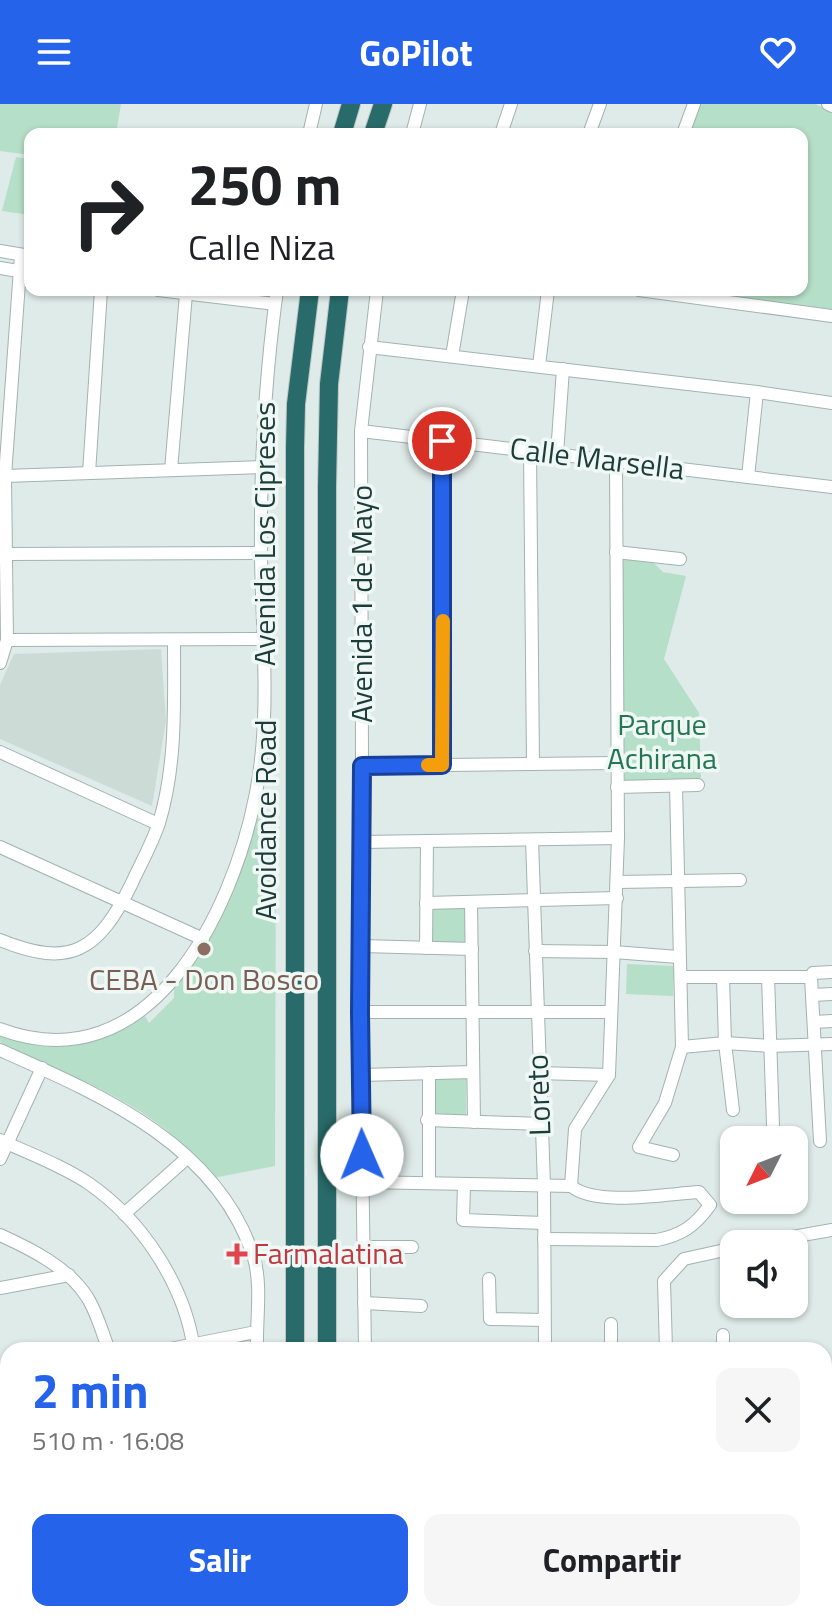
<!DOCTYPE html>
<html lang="es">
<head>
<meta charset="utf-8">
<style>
  :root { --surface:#fff; --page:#f6f6f6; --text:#202124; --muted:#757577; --accent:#2563eb }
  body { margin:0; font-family:"Titillium Web",sans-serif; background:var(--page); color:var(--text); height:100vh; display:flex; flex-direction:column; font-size:30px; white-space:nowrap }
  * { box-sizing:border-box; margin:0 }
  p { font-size:26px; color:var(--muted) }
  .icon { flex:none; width:44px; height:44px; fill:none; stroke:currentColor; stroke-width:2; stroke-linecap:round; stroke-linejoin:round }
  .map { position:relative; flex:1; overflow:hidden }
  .sheet { position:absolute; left:0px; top:1238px; width:832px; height:280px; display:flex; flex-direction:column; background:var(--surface); border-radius:24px 24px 0 0; box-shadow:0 2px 6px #0004 }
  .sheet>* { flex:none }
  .top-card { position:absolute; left:24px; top:24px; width:784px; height:168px; border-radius:16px; box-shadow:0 2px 6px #0004; background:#fff; color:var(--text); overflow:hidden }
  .needle { width:52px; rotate:228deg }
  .fabs { position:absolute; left:720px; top:1022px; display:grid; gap:16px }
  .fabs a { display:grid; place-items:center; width:88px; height:88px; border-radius:16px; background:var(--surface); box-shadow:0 2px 6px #0004; font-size:40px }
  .pin { position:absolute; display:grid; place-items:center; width:68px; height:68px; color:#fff; margin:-34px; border:4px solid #fff; border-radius:50%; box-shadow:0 2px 8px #0007 }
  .me { position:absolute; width:88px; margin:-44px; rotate:359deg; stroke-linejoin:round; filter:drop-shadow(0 0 6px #0008) }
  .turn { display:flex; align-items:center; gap:28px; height:168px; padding:0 32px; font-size:36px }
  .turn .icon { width:104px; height:104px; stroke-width:2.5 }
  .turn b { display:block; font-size:56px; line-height:68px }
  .round { display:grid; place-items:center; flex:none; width:84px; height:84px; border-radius:16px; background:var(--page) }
  .headline { display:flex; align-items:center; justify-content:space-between; height:136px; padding:0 32px }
  h1 { font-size:48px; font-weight:700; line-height:60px; color:var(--accent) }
  .primary-button { display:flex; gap:16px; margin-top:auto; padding:16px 32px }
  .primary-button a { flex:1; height:92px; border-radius:16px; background:var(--accent); color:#fff; font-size:32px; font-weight:700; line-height:92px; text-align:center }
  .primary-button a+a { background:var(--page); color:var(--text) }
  header { display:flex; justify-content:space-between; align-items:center; height:104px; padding:0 32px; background:var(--accent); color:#fff; font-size:36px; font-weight:700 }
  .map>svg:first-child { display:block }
  .built { fill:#cddbd7 }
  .green { fill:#b5dfc8 }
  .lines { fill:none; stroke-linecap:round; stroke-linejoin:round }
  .minor-casing { stroke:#a1b3b0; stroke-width:14 }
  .highway-casing { stroke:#bcc5c4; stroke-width:20 }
  .minor { stroke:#fff; stroke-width:12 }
  .highway { stroke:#286b6a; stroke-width:18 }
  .route-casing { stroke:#184099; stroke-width:20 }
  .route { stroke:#2563eb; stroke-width:14 }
  .slow { stroke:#f59e0b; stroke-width:14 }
  .education-dot { fill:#8d6e63; stroke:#eff8f5; stroke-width:3 }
  .health-dot { fill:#e0444e; stroke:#eff8f5; stroke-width:3 }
  .labels { text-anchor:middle; stroke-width:7; stroke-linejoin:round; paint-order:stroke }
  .street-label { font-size:30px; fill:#1e3d3a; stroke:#eff8f5 }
  .park-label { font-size:30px; fill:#257754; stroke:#eff8f5 }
  .education-label { font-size:30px; fill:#785e54; stroke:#eff8f5 }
  .health-label { font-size:30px; fill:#be3a42; stroke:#eff8f5; text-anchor:start }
</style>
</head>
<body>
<header><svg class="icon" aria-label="menu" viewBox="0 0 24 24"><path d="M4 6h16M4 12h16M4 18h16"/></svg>GoPilot<svg class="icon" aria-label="heart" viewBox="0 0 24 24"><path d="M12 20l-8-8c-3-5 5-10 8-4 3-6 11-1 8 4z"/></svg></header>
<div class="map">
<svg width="832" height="1518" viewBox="0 0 832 1518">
  <rect width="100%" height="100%" fill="#dfebe8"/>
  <path class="built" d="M 161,545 L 166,617 L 152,702 L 0,635 L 0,581 L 14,550 Z"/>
  <g class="green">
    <path d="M 0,0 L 121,0 L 116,30 L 30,30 L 30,51 L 0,47 Z"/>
    <path d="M 700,0 L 816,0 L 832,9 L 832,205 L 673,186 L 802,186 L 802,30 L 688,30 Z"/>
    <path d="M 16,53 L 30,55 L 30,111 L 2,107 Z"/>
    <path d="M 620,454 L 652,457 L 663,468 L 686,472 L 664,555 L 699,609 L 701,674 L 625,678 Z"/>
    <path d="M 268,710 L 276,719 L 275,1062 L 213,1074 C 199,1059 186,1042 170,1029 C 124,991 66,970 12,946 L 13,944 L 0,938 L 0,931 C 53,953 97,937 145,912 L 149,919 L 174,894 L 174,884 L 193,857 L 253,717 Z"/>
    <path d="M 466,800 L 466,843 L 431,842 L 430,801 Z"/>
    <path d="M 627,860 L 674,862 L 673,892 L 626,890 Z"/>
    <path d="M 431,973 L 466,975 L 466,1012 L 431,1013 Z"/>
    <path d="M 8,1384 L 8,1510 L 111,1510 L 111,1518 L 0,1518 L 0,1385 Z"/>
  </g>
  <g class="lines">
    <defs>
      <g id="minor">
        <path d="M 828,0 L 832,2"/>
        <path d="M 309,30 L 316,0"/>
        <path d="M 412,30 L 420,0"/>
        <path d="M 501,30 L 511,0"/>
        <path d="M 589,30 L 600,0"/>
        <path d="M 683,30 L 694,0"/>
        <path d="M 0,147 L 30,152"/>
        <path d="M 0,164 L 30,169"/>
        <path d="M 158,186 L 275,200"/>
        <path d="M 639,186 L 832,212"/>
        <path d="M 369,243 L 757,288 L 832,299"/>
        <path d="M 452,252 L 463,186"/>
        <path d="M 539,262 L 548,186"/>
        <path d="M 361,327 L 832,383"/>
        <path d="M 442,337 L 442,661"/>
        <path d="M 530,347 L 533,660"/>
        <path d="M 557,350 L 563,265"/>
        <path d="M 171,366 L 186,190"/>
        <path d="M 89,369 L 101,186"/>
        <path d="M 5,372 L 262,363"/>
        <path d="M 748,373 L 757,288"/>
        <path d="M 616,448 L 680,455"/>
        <path d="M 5,450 L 261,449"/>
        <path d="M 7,536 L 262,535"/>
        <path d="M 0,559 L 7,536 L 5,372 L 21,151"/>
        <path d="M 0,648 L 158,720"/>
        <path d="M 362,662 L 616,659"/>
        <path d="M 617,683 L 698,681"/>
        <path d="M 532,736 L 544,1081 L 545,1246"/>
        <path d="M 361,738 L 618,734"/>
        <path d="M 0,743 L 203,835"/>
        <path d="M 617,778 L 740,776"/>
        <path d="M 471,798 L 474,1018"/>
        <path d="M 426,799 L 617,794"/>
        <path d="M 0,836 C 71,865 98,847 131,781 C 140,761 152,740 159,719 C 177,660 174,597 174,536"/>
        <path d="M 362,842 L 472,845"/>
        <path d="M 426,844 L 427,737"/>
        <path d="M 535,847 L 614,848 L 678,853"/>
        <path d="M 681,873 L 811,873 L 813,869 L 832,868"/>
        <path d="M 723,873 L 725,939 L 733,1006"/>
        <path d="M 768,873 L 773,1021"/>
        <path d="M 811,873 L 820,1037"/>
        <path d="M 812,891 L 832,890"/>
        <path d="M 360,908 L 609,908"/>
        <path d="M 814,918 L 832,917"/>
        <path d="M 0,925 C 149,981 233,809 256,689 C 271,611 262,531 261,452 C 260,363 265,274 277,186"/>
        <path d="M 682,943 L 725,939 L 770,942 L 832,940"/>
        <path d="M 0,946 C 99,990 218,1040 254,1154 C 262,1182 256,1217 257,1246"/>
        <path d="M 538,969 L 609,971"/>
        <path d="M 361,971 L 473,968"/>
        <path d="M 427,1016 L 540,1020"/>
        <path d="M 0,1036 C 30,1050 61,1061 88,1079 C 142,1116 185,1181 194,1246"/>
        <path d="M 673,1051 L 639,1043 L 665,999 L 682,943 L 676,682"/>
        <path d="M 0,1055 L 42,964"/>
        <path d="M 362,1078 L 571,1082"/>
        <path d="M 429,1079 L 429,969"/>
        <path d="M 464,1080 L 463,1116 L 544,1119"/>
        <path d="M 571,1082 L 575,1025 L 609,971 L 618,734 L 616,357"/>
        <path d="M 124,1110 L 187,1054"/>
        <path d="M 0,1131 C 31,1145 69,1164 87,1193 C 97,1208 102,1229 109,1246"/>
        <path d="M 544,1135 L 657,1136 C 682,1131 695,1122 710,1101 L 699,1088 C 666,1090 596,1103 571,1082"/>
        <path d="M 752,1140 L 832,1126"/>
        <path d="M 363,1143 L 412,1143"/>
        <path d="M 489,1175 L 490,1215 L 544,1216"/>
        <path d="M 0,1184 L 69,1171"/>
        <path d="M 364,1199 L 421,1202"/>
        <path d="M 611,1220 L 611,1246"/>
        <path d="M 723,1231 L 723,1246"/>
        <path d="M 365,1245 L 489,1246"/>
        <path d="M 165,1246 L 256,1228"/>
        <path d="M 365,1246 L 360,908 L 362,662 L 361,327 L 377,186"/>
        <path d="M 666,1246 L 664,1177 L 684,1155 L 734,1144"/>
        <path d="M 0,1273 L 8,1272"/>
        <path d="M 824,1286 L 832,1313"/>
        <path d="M 0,1297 L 8,1296"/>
        <path d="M 824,1364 L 832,1364"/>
        <path d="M 0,1377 L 8,1376"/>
        <path d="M 824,1421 L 832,1420"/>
        <path d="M 824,1484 L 832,1484"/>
        <path d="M 262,1510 L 262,1518"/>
        <path d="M 366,1510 L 366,1518"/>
        <path d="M 430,1510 L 430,1518"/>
        <path d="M 490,1510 L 490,1518"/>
        <path d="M 547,1510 L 547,1518"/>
        <path d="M 730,1510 L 730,1518"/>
        <path d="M 797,1510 L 797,1518"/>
        <path d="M 118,1518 L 118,1510"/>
        <path d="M 199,1518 L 199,1510"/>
        <path d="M 609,1518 L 609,1510"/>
        <path d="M 669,1518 L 669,1510"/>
      </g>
      <g id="highway">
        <path d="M 342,30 L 351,0"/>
        <path d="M 373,30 L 383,0"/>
        <path d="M 295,1246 L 295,344 L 296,300 L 310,186"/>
        <path d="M 327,1246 L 327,383 L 329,280 L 340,186"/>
        <path d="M 297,1510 L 297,1518"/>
        <path d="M 327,1518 L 327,1510"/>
      </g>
    </defs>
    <use href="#minor" class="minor-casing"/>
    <use href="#highway" class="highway-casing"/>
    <use href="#minor" class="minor"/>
    <use href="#highway" class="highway"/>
  </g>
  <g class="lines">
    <defs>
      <path id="route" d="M 362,1051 L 360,908 L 362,662 L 442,661 L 442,337"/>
    </defs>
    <use href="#route" class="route-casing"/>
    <use href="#route" class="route"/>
    <path class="slow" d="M 428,661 L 442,661 L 443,517"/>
  </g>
  <circle class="education-dot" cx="204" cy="845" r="8"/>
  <path class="health-dot" d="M233 1138h8v8h8v8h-8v8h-8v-8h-8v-8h8z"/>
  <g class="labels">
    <g class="street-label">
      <text transform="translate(597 355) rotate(7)" y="10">Calle Marsella</text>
      <text transform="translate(265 430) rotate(-90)" y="10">Avenida Los Cipreses</text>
      <text transform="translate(362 500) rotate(-90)" y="10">Avenida 1 de Mayo</text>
      <text transform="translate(266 716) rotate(-90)" y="10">Avoidance Road</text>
      <text transform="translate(539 991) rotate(-92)" y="10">Loreto</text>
    </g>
    <g class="park-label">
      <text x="662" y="631">Parque<tspan x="662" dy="34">Achirana</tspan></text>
    </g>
    <g class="education-label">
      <text x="204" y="886">CEBA - Don Bosco</text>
    </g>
    <g class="health-label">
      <text x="253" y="1160">Farmalatina</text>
    </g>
  </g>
</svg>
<div class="fabs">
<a><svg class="needle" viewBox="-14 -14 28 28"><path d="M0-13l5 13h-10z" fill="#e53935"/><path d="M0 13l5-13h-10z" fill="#757577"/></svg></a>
<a><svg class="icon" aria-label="sound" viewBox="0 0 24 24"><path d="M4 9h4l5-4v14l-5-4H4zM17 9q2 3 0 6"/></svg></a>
</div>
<div class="pin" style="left:442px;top:337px;background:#d93025"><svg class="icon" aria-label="arrive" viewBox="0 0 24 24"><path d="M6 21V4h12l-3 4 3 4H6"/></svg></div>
<svg class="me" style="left:362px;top:1051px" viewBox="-20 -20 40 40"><circle r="19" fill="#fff"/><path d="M0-13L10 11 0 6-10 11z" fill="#2563eb"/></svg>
<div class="top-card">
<div class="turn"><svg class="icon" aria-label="right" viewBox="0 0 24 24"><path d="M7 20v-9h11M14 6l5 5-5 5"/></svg><div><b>250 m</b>Calle Niza</div></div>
</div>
<section class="sheet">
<div class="headline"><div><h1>2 min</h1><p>510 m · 16:08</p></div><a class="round"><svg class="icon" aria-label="close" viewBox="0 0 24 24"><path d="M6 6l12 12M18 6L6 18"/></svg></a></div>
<div class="primary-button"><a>Salir</a><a>Compartir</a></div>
</section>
</div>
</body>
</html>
